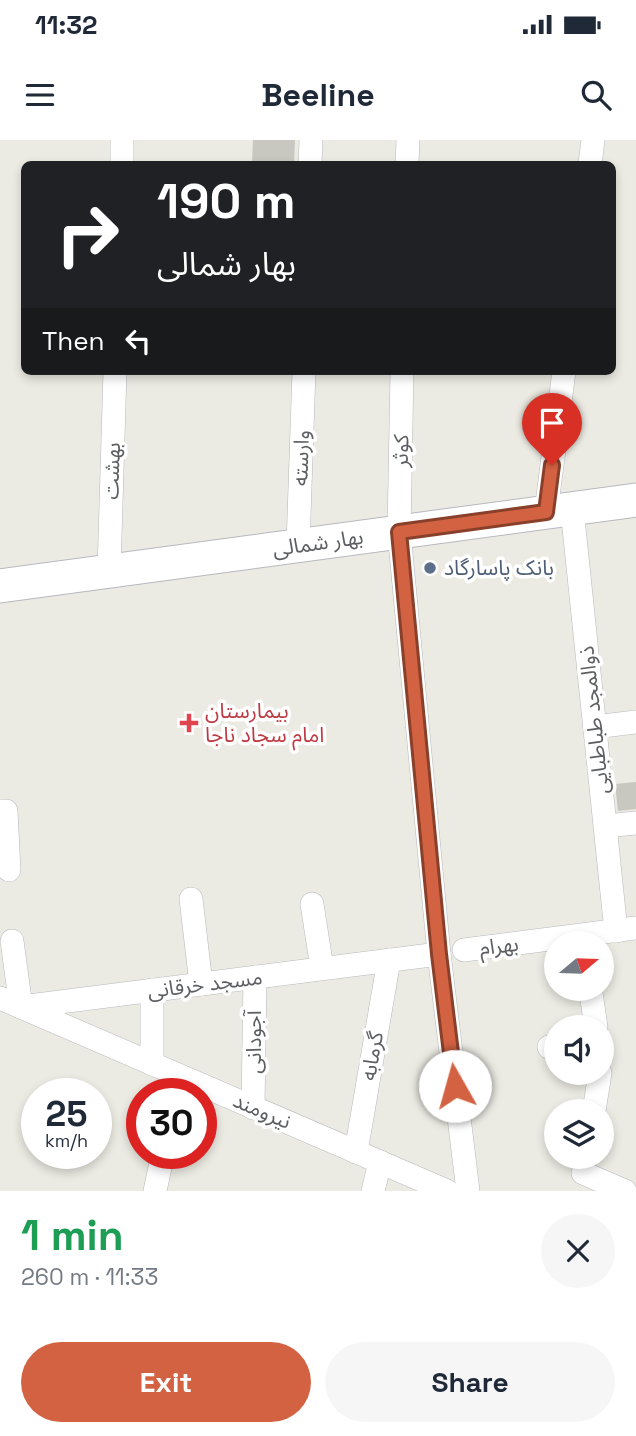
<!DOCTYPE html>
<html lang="en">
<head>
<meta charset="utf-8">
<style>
  :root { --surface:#fff; --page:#f6f6f7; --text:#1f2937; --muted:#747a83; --accent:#d36242 }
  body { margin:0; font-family:"Space Grotesk","Noto Sans Arabic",sans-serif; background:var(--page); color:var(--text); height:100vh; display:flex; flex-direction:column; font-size:26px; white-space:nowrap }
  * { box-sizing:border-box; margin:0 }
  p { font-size:23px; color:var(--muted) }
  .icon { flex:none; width:38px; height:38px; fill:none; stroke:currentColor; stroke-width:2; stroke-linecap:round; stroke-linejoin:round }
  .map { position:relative; height:1051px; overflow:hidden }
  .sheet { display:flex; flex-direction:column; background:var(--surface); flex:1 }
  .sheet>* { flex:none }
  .guide { position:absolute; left:21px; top:21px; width:595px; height:214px; border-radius:10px; box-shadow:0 4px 10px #0003; background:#202124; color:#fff; overflow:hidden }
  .needle { width:46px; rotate:71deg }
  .buttons { position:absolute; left:544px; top:791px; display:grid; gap:14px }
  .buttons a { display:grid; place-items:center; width:70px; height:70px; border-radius:50%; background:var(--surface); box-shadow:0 4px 10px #0003; font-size:35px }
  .speed { position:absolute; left:21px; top:938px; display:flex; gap:14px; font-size:35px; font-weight:700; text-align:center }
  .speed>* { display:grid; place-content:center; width:91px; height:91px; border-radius:50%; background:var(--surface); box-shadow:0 4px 10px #0003; line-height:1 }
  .speed small { font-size:18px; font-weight:400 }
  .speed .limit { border:10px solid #d22; background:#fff; color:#111 }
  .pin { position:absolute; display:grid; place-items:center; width:60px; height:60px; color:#fff; margin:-72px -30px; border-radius:50% 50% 50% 0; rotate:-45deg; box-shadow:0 0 7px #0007 }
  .pin .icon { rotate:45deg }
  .me { position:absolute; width:77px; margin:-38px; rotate:353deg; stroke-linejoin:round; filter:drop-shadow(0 0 5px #0008) }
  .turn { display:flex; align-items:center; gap:24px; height:147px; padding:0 21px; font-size:32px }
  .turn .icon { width:91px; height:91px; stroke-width:2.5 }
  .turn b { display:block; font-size:49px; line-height:60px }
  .then { display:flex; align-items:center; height:66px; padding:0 21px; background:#0003; gap:14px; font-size:26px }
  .round { display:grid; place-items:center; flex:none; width:74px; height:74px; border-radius:37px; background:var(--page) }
  .head { display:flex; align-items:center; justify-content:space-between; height:119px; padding:0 21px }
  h1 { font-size:42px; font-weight:700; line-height:52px; color:#1e9e55 }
  .button { display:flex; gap:14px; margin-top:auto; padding:14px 21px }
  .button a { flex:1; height:80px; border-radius:42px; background:var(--accent); color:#fff; font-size:28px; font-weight:700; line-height:80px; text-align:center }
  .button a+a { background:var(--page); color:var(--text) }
  .status { display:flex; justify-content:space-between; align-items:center; height:49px; padding:0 35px; background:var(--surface); direction:ltr }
  .status svg { height:19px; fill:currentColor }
  header { display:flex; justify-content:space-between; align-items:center; height:91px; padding:0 21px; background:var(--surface); font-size:32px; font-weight:700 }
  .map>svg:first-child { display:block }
  .building { fill:#c8c7c0 }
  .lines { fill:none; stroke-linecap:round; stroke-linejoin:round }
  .street-casing { stroke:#b6b8bc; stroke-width:24 }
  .secondary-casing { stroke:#b7b8be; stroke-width:35 }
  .street { stroke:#fff; stroke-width:23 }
  .secondary { stroke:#fff; stroke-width:33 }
  .route-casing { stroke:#89402b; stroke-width:18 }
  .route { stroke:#d36242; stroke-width:12 }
  .service-dot { fill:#5c6f8a; stroke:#fff; stroke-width:2.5 }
  .health-dot { fill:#e0444e; stroke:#fff; stroke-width:2.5 }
  .labels { text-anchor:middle; stroke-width:7; stroke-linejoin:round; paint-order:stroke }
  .street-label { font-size:21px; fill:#5c5e62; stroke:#fff }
  .service-label { font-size:21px; fill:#4e5e75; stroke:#fff; text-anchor:start }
  .health-label { font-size:21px; fill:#be3a42; stroke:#fff; text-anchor:start }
</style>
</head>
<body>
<div class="status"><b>11:32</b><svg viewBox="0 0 49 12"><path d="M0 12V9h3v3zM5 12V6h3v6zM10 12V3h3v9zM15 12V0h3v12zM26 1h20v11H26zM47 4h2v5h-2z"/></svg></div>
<header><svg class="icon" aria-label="menu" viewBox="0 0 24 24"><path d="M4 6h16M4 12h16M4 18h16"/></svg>Beeline<svg class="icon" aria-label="search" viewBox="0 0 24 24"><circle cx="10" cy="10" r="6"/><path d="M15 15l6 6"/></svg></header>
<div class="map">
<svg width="636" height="1051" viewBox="0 0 636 1051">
  <rect width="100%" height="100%" fill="#ecebe3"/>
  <g class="building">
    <path d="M 253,0 L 295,0 L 294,24 L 252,24 Z"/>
    <path d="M 636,642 L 636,669 L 618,671 L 615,644 Z"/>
  </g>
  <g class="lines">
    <defs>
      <g id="street">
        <path d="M 122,24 L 122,0"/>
        <path d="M 310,24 L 311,0"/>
        <path d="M 407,24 L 408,0"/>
        <path d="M 590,24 L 593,0"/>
        <path d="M 402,231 L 399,392 L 439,814 L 468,1051"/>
        <path d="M 572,369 L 616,791"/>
        <path d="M 546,372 L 564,231"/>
        <path d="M 298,405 L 304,231"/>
        <path d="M 109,431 L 115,231"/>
        <path d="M 595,587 L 636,582"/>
        <path d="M 0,671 L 6,671 L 9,730"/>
        <path d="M 606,686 L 636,683"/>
        <path d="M 191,759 L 201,844"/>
        <path d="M 312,764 L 322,828"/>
        <path d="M 12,801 L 21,867 L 439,814"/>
        <path d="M 464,810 L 636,788"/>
        <path d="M 152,850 L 152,924"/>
        <path d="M 591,853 L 596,887"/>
        <path d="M 0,858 L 447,1051"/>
        <path d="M 549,907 L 556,907"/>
        <path d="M 253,968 L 255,837"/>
        <path d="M 594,971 L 600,933"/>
        <path d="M 356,1012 L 389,820"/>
        <path d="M 583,1033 L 625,1051"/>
        <path d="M 155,1051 L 163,1013"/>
        <path d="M 373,1051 L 380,1022"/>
      </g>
      <path id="secondary" d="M 0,446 L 636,360"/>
    </defs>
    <use href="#street" class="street-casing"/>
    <use href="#secondary" class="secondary-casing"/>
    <use href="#street" class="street"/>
    <use href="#secondary" class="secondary"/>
  </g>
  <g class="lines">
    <defs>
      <path id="route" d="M 455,946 L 439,814 L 399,392 L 546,372 L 552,325"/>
    </defs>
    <use href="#route" class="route-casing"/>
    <use href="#route" class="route"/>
  </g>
  <circle class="service-dot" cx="430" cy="428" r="7"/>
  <path class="health-dot" d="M185.5 572.5h7v7h7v7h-7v7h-7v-7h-7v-7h7z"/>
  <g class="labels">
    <g class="street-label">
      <text transform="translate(401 311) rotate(-89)" y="7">کوثر</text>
      <text transform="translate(301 318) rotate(-88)" y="7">وارسته</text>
      <text transform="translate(112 331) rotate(-88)" y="7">بهشت</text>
      <text transform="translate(318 403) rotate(-8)" y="7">بهار شمالی</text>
      <text transform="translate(594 580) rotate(-96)" y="7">ذوالمجد طباطبایی</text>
      <text transform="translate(499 806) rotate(-7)" y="7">بهرام</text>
      <text transform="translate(205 844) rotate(-7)" y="7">مسجد خرقانی</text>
      <text transform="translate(254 902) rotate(-90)" y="7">آجودانی</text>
      <text transform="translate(372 916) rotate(-80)" y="7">گرمابه</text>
      <text transform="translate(262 971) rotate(23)" y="7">نیرومند</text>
    </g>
    <g class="service-label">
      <text x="444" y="435">بانک پاسارگاد</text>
    </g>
    <g class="health-label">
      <text x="205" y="578">بیمارستان<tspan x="205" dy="24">امام سجاد ناجا</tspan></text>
    </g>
  </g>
</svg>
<div class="buttons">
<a><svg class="needle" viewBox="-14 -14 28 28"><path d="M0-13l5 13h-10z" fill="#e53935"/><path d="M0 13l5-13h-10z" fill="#747a83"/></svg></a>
<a><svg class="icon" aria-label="sound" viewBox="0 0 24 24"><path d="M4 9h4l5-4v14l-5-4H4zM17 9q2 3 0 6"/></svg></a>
<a><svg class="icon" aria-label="layers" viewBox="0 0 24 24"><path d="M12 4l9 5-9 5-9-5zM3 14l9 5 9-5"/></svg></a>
</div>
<div class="speed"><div>25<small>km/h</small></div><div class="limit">30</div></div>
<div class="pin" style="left:552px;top:325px;background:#d93025"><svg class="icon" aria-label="arrive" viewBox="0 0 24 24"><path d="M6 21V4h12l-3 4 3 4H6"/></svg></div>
<svg class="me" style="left:455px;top:946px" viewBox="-20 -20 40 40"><circle r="19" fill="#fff"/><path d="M0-13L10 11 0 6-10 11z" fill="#d36242"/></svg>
<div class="guide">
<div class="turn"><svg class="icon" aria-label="right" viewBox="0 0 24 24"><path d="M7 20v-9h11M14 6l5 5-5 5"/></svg><div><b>190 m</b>بهار شمالی</div></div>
<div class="then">Then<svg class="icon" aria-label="left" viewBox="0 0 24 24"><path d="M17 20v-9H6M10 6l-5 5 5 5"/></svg></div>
</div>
</div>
<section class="sheet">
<div class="head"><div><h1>1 min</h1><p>260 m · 11:33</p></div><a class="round"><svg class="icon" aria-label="close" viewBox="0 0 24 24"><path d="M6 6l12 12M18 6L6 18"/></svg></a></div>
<div class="button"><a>Exit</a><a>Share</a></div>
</section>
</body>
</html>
